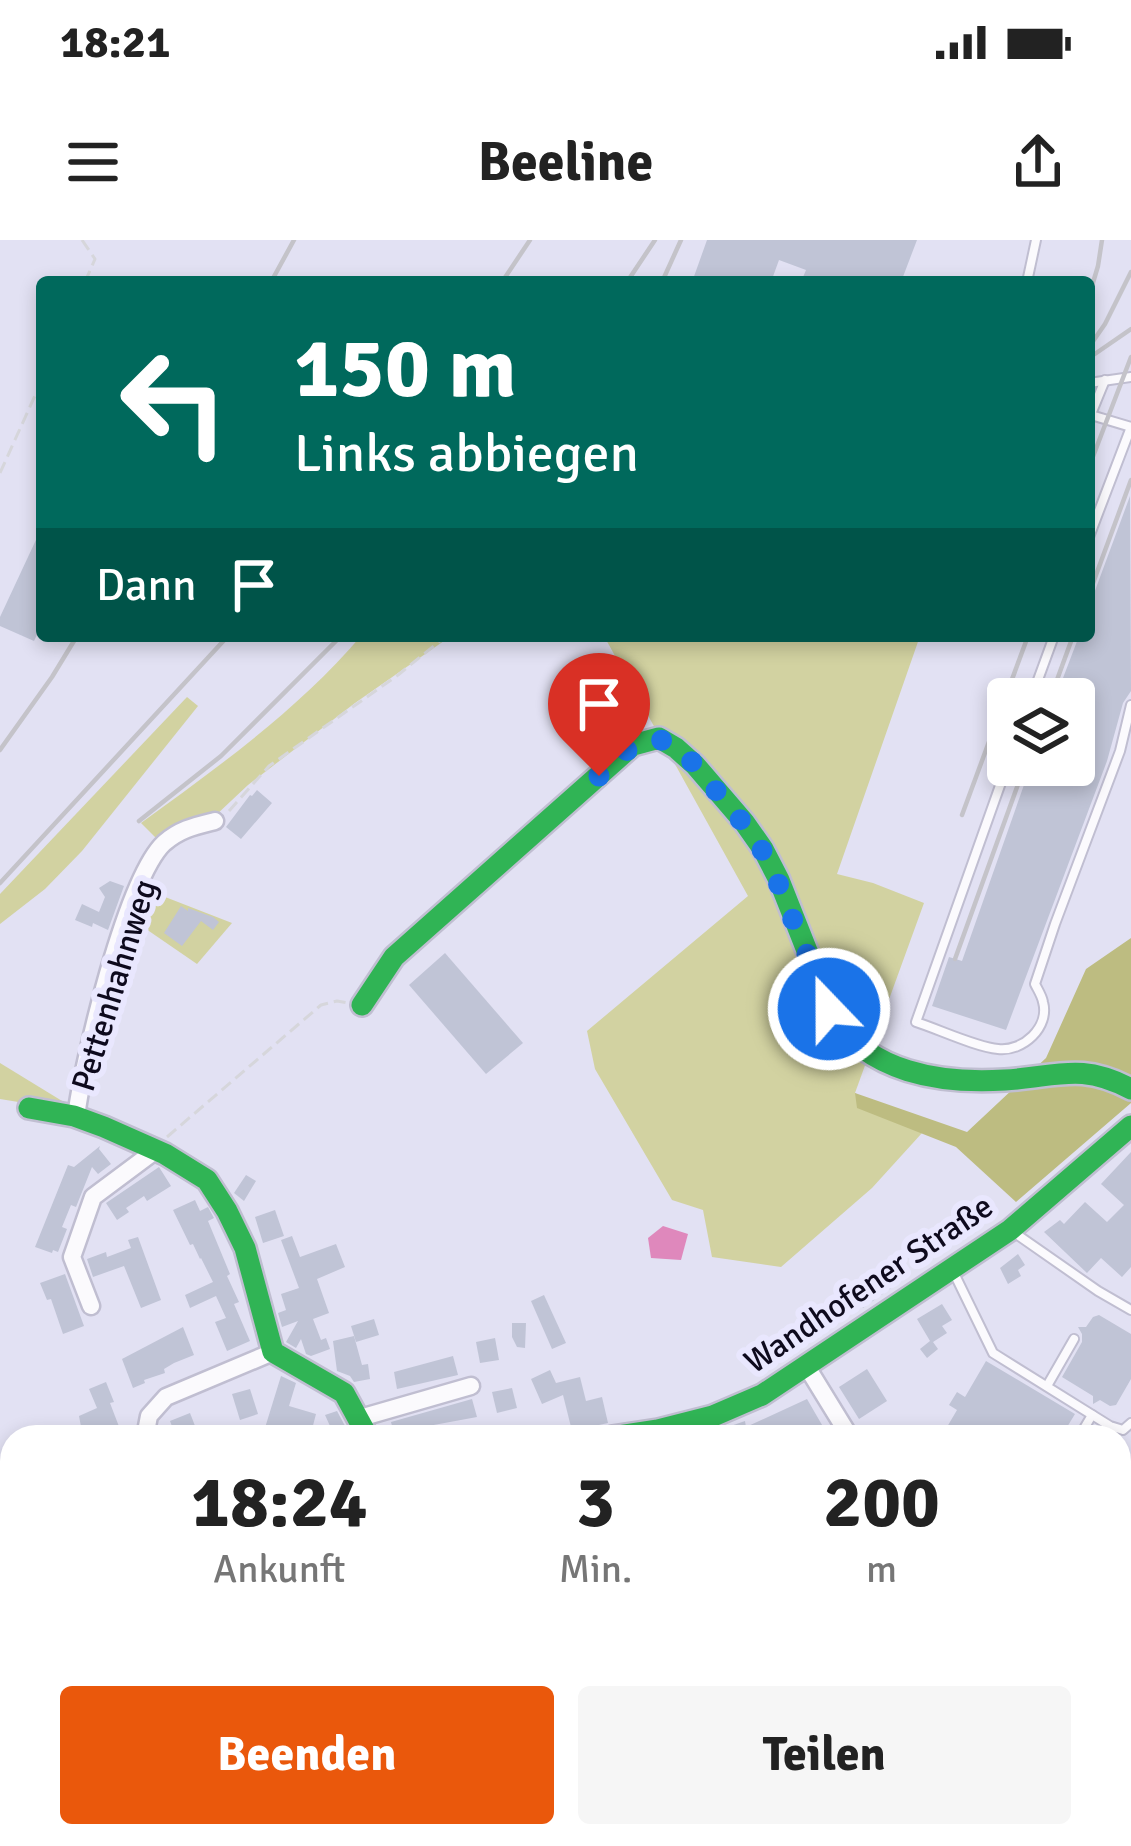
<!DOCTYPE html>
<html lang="de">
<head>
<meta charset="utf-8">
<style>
  :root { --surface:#fff; --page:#f6f6f6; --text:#222; --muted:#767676; --accent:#ea580c }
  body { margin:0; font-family:Signika,sans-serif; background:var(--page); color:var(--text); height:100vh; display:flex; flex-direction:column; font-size:45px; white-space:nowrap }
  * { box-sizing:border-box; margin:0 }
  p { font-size:39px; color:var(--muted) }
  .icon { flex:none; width:66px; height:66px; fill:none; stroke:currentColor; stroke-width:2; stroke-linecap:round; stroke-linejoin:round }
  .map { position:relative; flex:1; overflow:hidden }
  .details { position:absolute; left:0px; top:1185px; width:1131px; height:423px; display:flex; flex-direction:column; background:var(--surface); border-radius:36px 36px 0 0; box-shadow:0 6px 18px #0003 }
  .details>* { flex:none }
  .hud { position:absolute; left:36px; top:36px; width:1059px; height:366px; border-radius:12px; box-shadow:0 6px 18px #0003; background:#00695c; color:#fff; overflow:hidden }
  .buttons { position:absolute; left:987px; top:438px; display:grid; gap:24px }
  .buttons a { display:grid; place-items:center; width:108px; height:108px; border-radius:12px; background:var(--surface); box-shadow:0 6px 18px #0003; font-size:60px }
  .pin { position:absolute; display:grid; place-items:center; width:102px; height:102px; color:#fff; margin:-123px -51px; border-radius:50% 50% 50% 0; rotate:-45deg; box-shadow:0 0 12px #0007 }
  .pin .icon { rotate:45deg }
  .me { position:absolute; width:132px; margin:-66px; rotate:338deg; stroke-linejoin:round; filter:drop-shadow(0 0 9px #0008) }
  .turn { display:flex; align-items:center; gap:42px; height:252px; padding:0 60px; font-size:54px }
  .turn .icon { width:156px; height:156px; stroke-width:2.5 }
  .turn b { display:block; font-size:84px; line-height:102px }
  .then { display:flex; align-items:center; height:114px; padding:0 60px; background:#0003; gap:24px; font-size:45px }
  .eta { display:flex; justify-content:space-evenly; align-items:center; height:204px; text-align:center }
  .eta b { font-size:72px; font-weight:700; line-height:84px }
  .button { display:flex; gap:24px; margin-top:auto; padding:24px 60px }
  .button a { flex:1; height:138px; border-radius:12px; background:var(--accent); color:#fff; font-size:48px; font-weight:700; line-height:138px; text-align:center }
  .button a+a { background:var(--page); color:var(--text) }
  .status { display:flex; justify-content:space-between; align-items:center; height:84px; padding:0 60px; background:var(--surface); direction:ltr }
  .status svg { height:33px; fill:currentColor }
  header { display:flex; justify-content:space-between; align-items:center; height:156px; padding:0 60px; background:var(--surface); font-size:54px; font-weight:700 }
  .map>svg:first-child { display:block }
  .green { fill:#d2d2a1 }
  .forest { fill:#bdbc81 }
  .water { fill:#df88bc }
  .building { fill:#c0c4d6 }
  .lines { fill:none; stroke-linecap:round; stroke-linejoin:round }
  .lane-casing { stroke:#c0bed1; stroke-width:12 }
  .street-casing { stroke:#c0bed1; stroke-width:21 }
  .fast-casing { stroke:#c0bed1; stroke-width:26 }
  .slow-casing { stroke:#c0bed1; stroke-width:26 }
  .path { stroke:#d6d6db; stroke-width:3; stroke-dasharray:12 6; stroke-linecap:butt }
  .lane { stroke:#fbfafd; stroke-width:8 }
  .street { stroke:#fbfafd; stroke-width:16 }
  .fast { stroke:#30b455; stroke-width:21 }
  .slow { stroke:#ff9f0a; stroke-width:21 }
  .rail { stroke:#c4c3c9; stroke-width:4.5 }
  .route { stroke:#1a73e8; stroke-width:21; stroke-dasharray:0 37.8 }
  .labels { text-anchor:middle; stroke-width:12; stroke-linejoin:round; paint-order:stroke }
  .street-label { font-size:33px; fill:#0e0a1d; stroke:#e9e7fe }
</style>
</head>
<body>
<div class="status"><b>18:21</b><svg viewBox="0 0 49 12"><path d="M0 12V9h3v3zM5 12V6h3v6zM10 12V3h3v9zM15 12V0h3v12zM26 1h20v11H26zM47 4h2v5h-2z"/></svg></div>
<header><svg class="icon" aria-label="menu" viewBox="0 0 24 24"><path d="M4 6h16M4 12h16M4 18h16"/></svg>Beeline<svg class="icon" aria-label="share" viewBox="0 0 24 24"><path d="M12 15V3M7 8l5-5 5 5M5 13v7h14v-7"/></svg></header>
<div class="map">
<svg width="1131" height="1606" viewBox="0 0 1131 1606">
  <rect width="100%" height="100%" fill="#e2e1f3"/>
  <g class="green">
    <path d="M 361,396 L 451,396 L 355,463 L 248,545 L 215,576 L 161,603 L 141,583 C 218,527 299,469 361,396 Z"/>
    <path d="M 604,396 L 920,396 L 837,634 L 873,643 L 924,663 L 855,853 L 922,893 L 872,948 L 781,1027 L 712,1017 L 703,970 L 672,960 L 595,829 L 587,791 L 748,656 Z"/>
    <path d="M 187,457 L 198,466 L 82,611 L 45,649 L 0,684 L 0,654 Z"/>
    <path d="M 142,648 L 232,683 L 197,724 L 130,678 Z"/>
    <path d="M 0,823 L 67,864 L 55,868 L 0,859 Z"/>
  </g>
  <path class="forest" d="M 1131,698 L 1131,863 L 1016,962 L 956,907 L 857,868 L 855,853 L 967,892 L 1046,818 L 1086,729 Z"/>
  <path class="water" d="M 663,986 L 688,994 L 681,1020 L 651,1018 L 648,998 Z"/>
  <g class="building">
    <path d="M 707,0 L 917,0 L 901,42 L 801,42 L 806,30 L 779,20 L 771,42 L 692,42 Z"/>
    <path d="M 1130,256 L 1131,451 L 1123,463 L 1107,521 L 1006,790 L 932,766 L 949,717 L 962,721 L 1031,525 L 1074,525 L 1074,459 L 1055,459 L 1079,396 L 1089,396 L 1089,367 Z"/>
    <path d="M 42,287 L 42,384 L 34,401 L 0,386 L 0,377 Z"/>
    <path d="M 257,550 L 272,563 L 241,599 L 226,587 L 250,555 L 252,556 Z"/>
    <path d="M 110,641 L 124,646 L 108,690 L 93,683 L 92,687 L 75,680 L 82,664 L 99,672 L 105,657 L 99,648 Z"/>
    <path d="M 181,666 L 188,671 L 188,668 L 213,677 L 219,682 L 213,690 L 201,681 L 182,706 L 164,693 Z"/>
    <path d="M 445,713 L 523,803 L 486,834 L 409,745 Z"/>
    <path d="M 100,906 L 99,909 L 111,924 L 98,934 L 92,927 L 76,967 L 71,965 L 62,987 L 67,989 L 58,1012 L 53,1010 L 52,1013 L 35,1007 L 68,925 L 74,927 Z"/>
    <path d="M 1131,912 L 1131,1027 L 1122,1037 L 1101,1018 L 1087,1033 L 1044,992 L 1060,980 L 1064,984 L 1085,962 L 1107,982 L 1124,965 L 1101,944 Z"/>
    <path d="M 159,927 L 171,946 L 147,961 L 144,956 L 126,968 L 129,972 L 117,980 L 106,963 Z"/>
    <path d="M 246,935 L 256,941 L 244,961 L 234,953 Z"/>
    <path d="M 195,960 L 200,971 L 208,967 L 214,978 L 208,981 L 230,1034 L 227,1036 L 239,1062 L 234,1064 L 250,1101 L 227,1111 L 215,1082 L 226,1078 L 216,1056 L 190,1068 L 185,1055 L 213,1042 L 201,1018 L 200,1019 L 193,1004 L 190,1005 L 173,970 Z"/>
    <path d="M 275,970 L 284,996 L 263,1003 L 255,977 Z"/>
    <path d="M 292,996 L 300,1017 L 336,1004 L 345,1027 L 317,1039 L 329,1073 L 313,1079 L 321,1100 L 326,1098 L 330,1109 L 311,1116 L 306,1114 L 301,1099 L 296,1108 L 286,1102 L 298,1081 L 282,1087 L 278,1073 L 286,1070 L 281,1054 L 299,1048 L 281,1000 Z"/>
    <path d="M 138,997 L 161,1060 L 141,1068 L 124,1026 L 93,1037 L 87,1019 L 106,1012 L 107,1017 L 131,1008 L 128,1000 Z"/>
    <path d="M 1018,1014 L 1025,1025 L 1018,1030 L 1021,1036 L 1008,1044 L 1000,1028 Z"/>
    <path d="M 880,1033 L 891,1048 L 863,1068 L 852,1053 Z"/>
    <path d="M 65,1034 L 84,1086 L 63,1094 L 51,1059 L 47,1060 L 40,1043 Z"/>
    <path d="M 544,1055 L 566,1103 L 552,1109 L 531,1061 Z"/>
    <path d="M 942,1064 L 952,1080 L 942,1086 L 947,1093 L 933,1102 L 938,1109 L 927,1118 L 920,1109 L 930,1101 L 917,1079 Z"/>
    <path d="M 1099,1075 L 1131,1094 L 1131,1139 L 1116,1165 L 1110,1166 L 1100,1160 L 1093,1164 L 1093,1156 L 1062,1137 L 1082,1102 L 1082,1094 L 1078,1087 L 1086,1087 L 1093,1077 Z"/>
    <path d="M 374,1079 L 379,1095 L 356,1102 L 351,1086 Z"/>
    <path d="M 512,1083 L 526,1083 L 525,1108 L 517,1107 L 512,1097 Z"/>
    <path d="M 183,1087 L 194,1115 L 174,1123 L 164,1129 L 165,1133 L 144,1140 L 145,1143 L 133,1148 L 122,1119 Z"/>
    <path d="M 354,1096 L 362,1125 L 368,1124 L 370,1139 L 354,1142 L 350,1136 L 337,1131 L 333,1101 Z"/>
    <path d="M 495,1098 L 499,1120 L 480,1123 L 476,1102 Z"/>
    <path d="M 453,1116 L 458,1135 L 397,1149 L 394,1132 Z"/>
    <path d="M 986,1121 L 1075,1174 L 1061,1197 L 964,1197 L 947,1187 L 957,1170 L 949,1165 L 957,1152 L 965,1157 Z"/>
    <path d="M 867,1129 L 887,1161 L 859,1179 L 839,1147 Z"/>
    <path d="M 550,1130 L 556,1143 L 580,1137 L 586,1161 L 602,1157 L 608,1183 L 572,1191 L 563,1155 L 542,1164 L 531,1139 Z"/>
    <path d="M 281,1136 L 296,1143 L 289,1166 L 316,1174 L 310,1197 L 275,1197 L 276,1195 L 264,1191 Z"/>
    <path d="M 106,1142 L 114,1162 L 110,1163 L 123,1197 L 83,1197 L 79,1176 L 97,1168 L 89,1149 Z"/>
    <path d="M 512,1148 L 517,1168 L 497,1173 L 492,1152 Z"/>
    <path d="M 250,1149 L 258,1174 L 240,1180 L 232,1154 Z"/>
    <path d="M 472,1159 L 477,1177 L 412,1189 L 413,1192 L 395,1197 L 391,1182 Z"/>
    <path d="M 807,1159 L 829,1197 L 800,1197 L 795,1188 L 775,1197 L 722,1197 L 724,1196 L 722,1189 L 745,1181 L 746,1187 Z"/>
    <path d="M 337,1171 L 351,1197 L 335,1197 L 325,1175 Z"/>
    <path d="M 190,1173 L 197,1191 L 176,1197 L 170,1181 Z"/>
    <path d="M 1131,1280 L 1131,1342 L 1126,1351 L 1119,1347 L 1119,1323 L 1126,1311 L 1119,1306 L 1119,1300 Z"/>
  </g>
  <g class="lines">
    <defs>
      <g id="lane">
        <path d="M 1027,42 L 1036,0"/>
        <path d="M 1089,143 L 1131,137"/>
        <path d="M 1091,175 L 1131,187"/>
        <path d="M 1089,179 L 1105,140"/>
        <path d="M 1089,297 L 1131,187"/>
        <path d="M 1031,459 L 1054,396"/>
        <path d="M 1008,523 L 916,782 C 938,789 976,807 998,809 C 1023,812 1050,787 1043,762 C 1042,756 1038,750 1035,744 L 1055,684 L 1120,511 L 1131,465"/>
        <path d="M 1012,991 L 1098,1051 L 1131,1070"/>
        <path d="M 953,1031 L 993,1113 L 1110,1186 L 1123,1190 L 1131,1183"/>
        <path d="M 1047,1146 L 1074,1099"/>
        <path d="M 1079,1197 L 1092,1175"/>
      </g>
      <g id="street">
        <path d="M 76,877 C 83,821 126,639 164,603 C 180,589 195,586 215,581"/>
        <path d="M 91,1066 L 72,1017 L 93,957 L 156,910"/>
        <path d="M 807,1127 L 850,1197"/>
        <path d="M 360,1178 L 471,1146"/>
        <path d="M 145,1197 L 149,1176 L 166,1157 L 273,1112"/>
        <path d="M 0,1594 L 12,1584"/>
        <path d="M 611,1596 L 612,1606"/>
        <path d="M 804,1606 L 809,1596"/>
        <path d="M 1021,1606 L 1027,1596"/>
        <path d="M 1130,1606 L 1131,1604"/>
      </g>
      <g id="fast">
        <path d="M 362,765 L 394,717 L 633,505 L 659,498 L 676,508 L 695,525 L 744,582 L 763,609 L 779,640 L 832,774 C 867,833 941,844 1005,840 C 1057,837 1080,822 1131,849"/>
        <path d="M 29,868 L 74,876 L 104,887 L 165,914 L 207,940 L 227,971 L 245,1008 L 273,1112 L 344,1153 L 368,1197"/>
        <path d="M 612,1197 L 658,1190 L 713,1176 L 762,1155 L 1010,990 L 1131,886"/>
        <path d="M 912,1606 L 918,1596"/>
      </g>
      <path id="slow" d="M 1119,1255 L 1131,1234"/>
    </defs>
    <use href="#lane" class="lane-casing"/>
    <use href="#street" class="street-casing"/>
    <use href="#fast" class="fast-casing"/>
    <use href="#slow" class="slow-casing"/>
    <g class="path">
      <path d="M 82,0 L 95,19 L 85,42"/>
      <path d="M 0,233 L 42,140"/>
      <path d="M 229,571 L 269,526 L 398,435 L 446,396"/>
      <path d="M 167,897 L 321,765 L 337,761 L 348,763"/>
    </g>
    <use href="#lane" class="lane"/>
    <use href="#street" class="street"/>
    <use href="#fast" class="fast"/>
    <use href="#slow" class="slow"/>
    <g class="rail">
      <path d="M 271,42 L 294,0"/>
      <path d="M 502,42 L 530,0"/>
      <path d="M 627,42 L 655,0"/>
      <path d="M 662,42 L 681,0"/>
      <path d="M 1089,56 L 1098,26 L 1102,0"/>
      <path d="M 1089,107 L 1105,84 L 1131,32"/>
      <path d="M 1089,118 L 1131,89"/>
      <path d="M 1089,227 L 1131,117"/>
      <path d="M 1089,354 L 1131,240"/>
      <path d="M 1050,459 L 1073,396"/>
      <path d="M 0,510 L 52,437 L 77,396"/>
      <path d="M 962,575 L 1028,396"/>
      <path d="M 139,581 L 221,516 L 341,396"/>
      <path d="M 0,643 L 228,396"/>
      <path d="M 955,719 L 1025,525"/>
    </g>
  </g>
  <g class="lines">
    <path class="route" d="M 599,536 L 633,505 L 659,499 L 682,510 L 754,596 L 772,628 L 829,769"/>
  </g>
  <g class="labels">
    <g class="street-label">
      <text transform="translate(113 745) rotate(-73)" y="12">Pettenhahnweg</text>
      <text transform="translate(868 1043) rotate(-34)" y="12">Wandhofener Straße</text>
    </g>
  </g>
</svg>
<div class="buttons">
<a><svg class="icon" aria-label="layers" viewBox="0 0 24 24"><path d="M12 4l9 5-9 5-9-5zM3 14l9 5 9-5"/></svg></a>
</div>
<div class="pin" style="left:599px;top:536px;background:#d93025"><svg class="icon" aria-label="arrive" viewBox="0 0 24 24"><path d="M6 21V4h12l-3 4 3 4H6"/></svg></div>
<svg class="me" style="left:829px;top:769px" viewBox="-20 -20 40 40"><circle r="17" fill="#1a73e8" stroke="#fff" stroke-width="3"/><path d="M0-11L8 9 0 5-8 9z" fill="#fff"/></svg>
<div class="hud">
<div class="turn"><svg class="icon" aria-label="left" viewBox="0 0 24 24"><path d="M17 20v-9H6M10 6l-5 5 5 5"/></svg><div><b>150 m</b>Links abbiegen</div></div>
<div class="then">Dann<svg class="icon" aria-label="arrive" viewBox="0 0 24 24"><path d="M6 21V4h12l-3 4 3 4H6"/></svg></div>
</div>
<section class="details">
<div class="eta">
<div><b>18:24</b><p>Ankunft</p></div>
<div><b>3</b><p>Min.</p></div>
<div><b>200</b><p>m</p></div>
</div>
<div class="button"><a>Beenden</a><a>Teilen</a></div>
</section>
</div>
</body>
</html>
